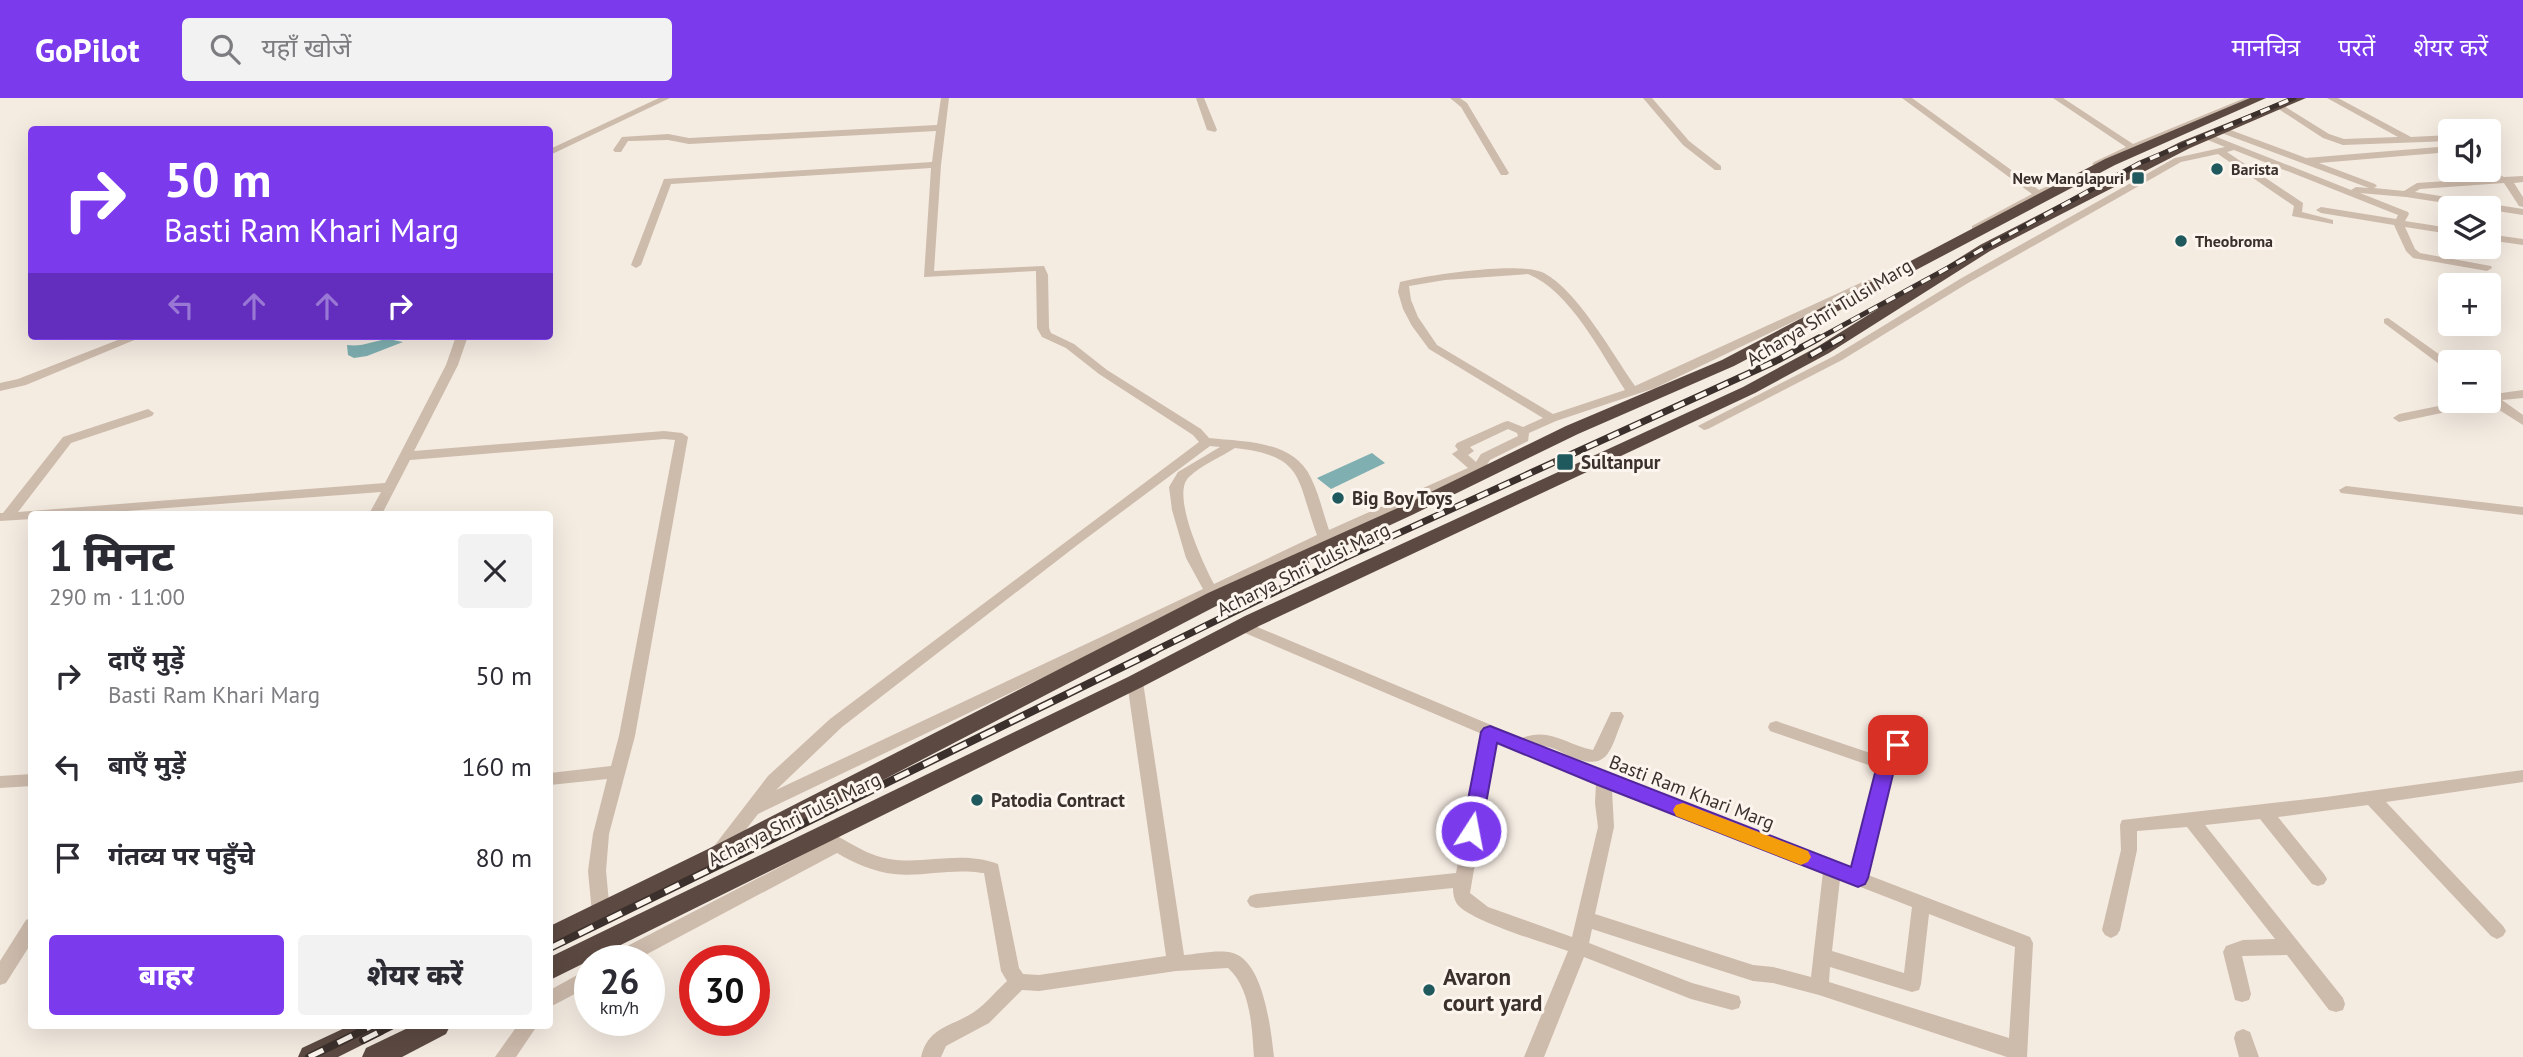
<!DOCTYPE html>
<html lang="hi">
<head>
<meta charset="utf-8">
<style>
  :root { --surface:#fff; --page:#f2f2f3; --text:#2b2b33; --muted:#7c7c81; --accent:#7c3aed }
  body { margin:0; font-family:"PT Sans","Noto Sans Devanagari",sans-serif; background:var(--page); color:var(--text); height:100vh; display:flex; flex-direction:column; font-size:26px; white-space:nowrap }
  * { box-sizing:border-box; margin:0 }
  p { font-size:23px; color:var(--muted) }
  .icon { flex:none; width:38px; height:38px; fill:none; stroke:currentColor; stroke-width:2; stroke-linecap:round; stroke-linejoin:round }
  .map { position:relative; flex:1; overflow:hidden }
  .panel { position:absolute; left:28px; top:413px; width:525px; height:518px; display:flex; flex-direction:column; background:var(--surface); border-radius:7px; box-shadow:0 7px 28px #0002 }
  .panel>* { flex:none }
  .hud { position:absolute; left:28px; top:28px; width:525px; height:214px; border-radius:7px; box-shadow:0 7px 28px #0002; background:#7c3aed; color:#fff; overflow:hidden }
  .fabs { position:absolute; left:2438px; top:21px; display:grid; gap:14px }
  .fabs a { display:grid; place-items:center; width:63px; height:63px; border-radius:7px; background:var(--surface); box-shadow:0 7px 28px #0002; font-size:35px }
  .speed { position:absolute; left:574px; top:847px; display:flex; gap:14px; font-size:35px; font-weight:700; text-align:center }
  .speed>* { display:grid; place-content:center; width:91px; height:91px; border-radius:50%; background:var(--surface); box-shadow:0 7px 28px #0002; line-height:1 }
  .speed small { font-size:18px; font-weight:400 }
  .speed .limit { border:10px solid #d22; background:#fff; color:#111 }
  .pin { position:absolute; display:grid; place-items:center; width:60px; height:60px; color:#fff; margin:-30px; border-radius:14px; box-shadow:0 4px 10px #0006 }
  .me { position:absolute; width:77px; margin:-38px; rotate:11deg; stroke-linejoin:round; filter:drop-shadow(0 0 5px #0008) }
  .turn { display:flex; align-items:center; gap:24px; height:147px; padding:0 21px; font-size:32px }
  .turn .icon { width:91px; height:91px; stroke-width:2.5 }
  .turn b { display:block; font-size:49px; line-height:60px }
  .lanes { display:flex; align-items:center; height:66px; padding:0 21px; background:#0003; justify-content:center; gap:35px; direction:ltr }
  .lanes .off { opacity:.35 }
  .round { display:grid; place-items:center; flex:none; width:74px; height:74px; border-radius:7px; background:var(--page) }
  .head { display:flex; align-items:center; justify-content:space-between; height:119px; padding:0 21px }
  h1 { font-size:42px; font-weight:800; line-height:52px }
  .action { display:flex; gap:14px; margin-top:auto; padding:14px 21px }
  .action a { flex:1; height:80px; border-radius:7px; background:var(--accent); color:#fff; font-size:28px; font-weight:800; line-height:80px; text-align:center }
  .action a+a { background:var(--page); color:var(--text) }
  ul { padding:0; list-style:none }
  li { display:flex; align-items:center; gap:21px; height:91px; padding:0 21px }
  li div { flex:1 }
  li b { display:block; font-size:26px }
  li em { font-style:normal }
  header { display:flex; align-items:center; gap:42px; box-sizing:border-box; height:98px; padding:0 35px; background:var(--accent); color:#fff }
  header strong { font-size:33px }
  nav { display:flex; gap:38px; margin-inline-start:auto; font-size:24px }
  .search { width:490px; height:63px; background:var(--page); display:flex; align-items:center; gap:18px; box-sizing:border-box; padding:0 24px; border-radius:7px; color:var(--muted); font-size:26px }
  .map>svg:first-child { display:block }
  .water { fill:#7fafb1 }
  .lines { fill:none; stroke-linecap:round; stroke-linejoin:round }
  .minor { fill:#cdbbac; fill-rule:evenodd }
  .highway { fill:#5c4a42; fill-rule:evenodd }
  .rail-far2-casing { stroke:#3b302b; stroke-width:5 }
  .rail-far1-casing { stroke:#3b302b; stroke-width:7 }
  .rail-casing { stroke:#3b302b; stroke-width:8 }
  .rail-far2 { stroke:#fbf5ee; stroke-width:3.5; stroke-dasharray:10; stroke-linecap:butt }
  .rail-far1 { stroke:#fbf5ee; stroke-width:4.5; stroke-dasharray:12; stroke-linecap:butt }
  .rail { stroke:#fbf5ee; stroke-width:5; stroke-dasharray:16; stroke-linecap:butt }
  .route { fill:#7c3aed; stroke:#51269a; stroke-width:2 }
  .slow { fill:#f59e0b }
  .poi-dot { fill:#1f595d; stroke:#fbf5ee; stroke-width:2.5 }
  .labels { text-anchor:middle; stroke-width:6; stroke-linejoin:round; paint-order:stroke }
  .far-poi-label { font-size:16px; font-weight:bold; fill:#3b302b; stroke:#fbf5ee; text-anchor:start }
  .street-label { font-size:19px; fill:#3b302b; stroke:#fbf5ee }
  .poi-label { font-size:19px; font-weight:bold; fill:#3b302b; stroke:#fbf5ee; text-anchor:start }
  .near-poi-label { font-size:23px; font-weight:bold; fill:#3b302b; stroke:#fbf5ee; text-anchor:start }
</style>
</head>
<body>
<header>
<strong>GoPilot</strong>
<div class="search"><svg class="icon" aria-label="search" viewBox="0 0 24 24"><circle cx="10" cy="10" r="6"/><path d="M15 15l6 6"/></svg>यहाँ खोजें</div>
<nav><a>मानचित्र</a><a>परतें</a><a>शेयर करें</a></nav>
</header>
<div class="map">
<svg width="2523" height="959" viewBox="0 0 2523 959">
  <rect width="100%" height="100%" fill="#f4ebe1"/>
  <g class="water">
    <path d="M 388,241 L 403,244 L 367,258 L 354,260 L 348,257 L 347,247 C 363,249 373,243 388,241 Z"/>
    <path d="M 1372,355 L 1385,365 L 1331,391 L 1317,380 Z"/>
  </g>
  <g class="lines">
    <g class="minor">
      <path d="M 659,0 L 670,0 L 550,57 L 550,51 Z"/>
      <path d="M 941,0 L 949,0 L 941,67 L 934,173 L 1044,168 L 1048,177 L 1049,230 L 1051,235 L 1074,246 L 1107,272 L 1201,331 L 1209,340 C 1245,344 1293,342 1311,380 C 1319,396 1323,415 1329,432 L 1468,370 L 1452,356 L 1458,352 L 1455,348 L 1457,345 L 1504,324 L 1508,323 L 1523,329 L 1543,320 L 1429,251 L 1412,228 L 1403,211 L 1398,194 L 1400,184 C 1429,177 1520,163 1544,175 C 1578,193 1613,257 1635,288 L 1867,182 L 1875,182 L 1876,184 L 1655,290 L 1556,323 L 1529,335 L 1528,343 L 1490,362 L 1482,374 L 1219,495 L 1222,500 L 1220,503 L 1215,505 L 1208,500 L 758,716 L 723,761 L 717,763 L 711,761 L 708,756 L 768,678 L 830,621 L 1199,344 L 1193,337 L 1099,276 L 1066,250 L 1042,239 L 1037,230 L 1036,173 L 924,179 L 931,70 L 671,86 L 641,167 L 636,170 L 631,167 L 664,81 L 932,64 L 936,33 L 689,46 L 668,42 L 631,43 L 628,43 L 621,54 L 615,54 L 613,52 L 622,39 L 668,36 L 689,40 L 937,27 ZM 1528,176 C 1570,193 1601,255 1625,292 L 1553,316 L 1437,247 L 1418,219 L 1411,202 L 1409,188 L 1445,182 ZM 1508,331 L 1517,335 L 1518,338 L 1481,356 L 1476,364 L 1468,357 L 1474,353 L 1470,349 ZM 1210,348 L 1220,349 L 1178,374 L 1169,389 L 1172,412 L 1186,460 L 1203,491 L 776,692 L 842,629 L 1076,448 ZM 1235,350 C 1306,358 1296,381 1317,437 L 1214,486 C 1204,467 1170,396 1189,379 C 1201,367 1221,359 1235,350 Z"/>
      <path d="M 1196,0 L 1204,0 L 1217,32 L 1215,34 L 1207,32 Z"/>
      <path d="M 1450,0 L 1460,0 L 1467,5 L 1509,75 L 1507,77 L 1501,77 L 1461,9 Z"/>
      <path d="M 1643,0 L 1652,0 L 1689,43 L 1721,68 L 1721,72 L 1715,72 L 1683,47 Z"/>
      <path d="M 1902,0 L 1912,0 L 2039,92 L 2048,88 L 2053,91 L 1980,132 L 1972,132 L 1972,128 L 2032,96 Z"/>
      <path d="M 2053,0 L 2063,0 L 2133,46 L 2245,0 L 2257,0 L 2097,69 L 2092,66 L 2094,64 L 2126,49 Z"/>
      <path d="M 2327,0 L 2338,0 L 2411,39 L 2450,37 L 2450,43 L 2343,47 L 2323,40 L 2274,8 L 2281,6 L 2329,36 L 2344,41 L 2398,39 Z"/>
      <path d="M 2219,30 L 2225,30 L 2306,60 L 2450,48 L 2450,54 L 2319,65 L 2375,86 L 2377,88 L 2374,90 L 2404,93 L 2417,85 L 2491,80 L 2478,72 L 2488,71 L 2504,79 L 2523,78 L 2523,84 L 2514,85 L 2523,99 L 2523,109 L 2519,108 L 2504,85 L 2420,91 L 2415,94 L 2523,111 L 2523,117 L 2406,99 L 2360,95 L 2408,114 L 2409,116 L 2405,123 L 2450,130 L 2450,136 L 2405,129 L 2415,151 L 2420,155 L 2491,168 L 2492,170 L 2487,173 L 2413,160 L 2406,153 L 2394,127 L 2321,115 L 2316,112 L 2321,109 L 2396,121 L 2398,117 L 2234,52 L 2227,54 L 2303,105 L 2302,114 L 2333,122 L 2333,126 L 2292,118 L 2294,108 L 2218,56 L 2181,64 L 1968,185 L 1842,262 L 1708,331 L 1704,332 L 1698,328 L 1834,258 L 1960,181 L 2175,60 L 2225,49 L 2203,40 L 2203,36 L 2209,36 L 2351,92 L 2356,89 L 2369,90 L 2219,34 Z"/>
      <path d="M 2488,136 L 2523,141 L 2523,147 L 2488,142 Z"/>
      <path d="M 2388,220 L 2450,264 L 2450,274 L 2384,225 L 2384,221 Z"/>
      <path d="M 128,238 L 144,238 L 26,287 L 0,293 L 0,285 L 18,281 Z"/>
      <path d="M 456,238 L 468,238 L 458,267 L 414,353 L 664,333 L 682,335 L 688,339 L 635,638 L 609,736 L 606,773 L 610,815 L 607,820 L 601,823 L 595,820 L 592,815 L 588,773 L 593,736 L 607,681 L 550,687 L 550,675 L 611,668 L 619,638 L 675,342 L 664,341 L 410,362 L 382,416 L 369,416 L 381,394 L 87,416 L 32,416 L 32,421 L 0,423 L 0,415 L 3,415 L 63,339 L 148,311 L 154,315 L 152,318 L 71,345 L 18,414 L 385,385 L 446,267 Z"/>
      <path d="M 2523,292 L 2523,300 L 2502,302 L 2523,317 L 2523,327 L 2485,303 L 2479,307 L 2399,324 L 2393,320 L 2399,316 L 2463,303 L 2488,303 L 2488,294 L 2494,296 Z"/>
      <path d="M 2346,388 L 2523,409 L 2523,417 L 2341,395 L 2339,392 Z"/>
      <path d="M 1243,523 L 1522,640 C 1550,629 1567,647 1593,652 L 1611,614 L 1621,614 L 1624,618 C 1609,653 1610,677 1565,656 C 1556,651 1550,648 1539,648 L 1610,677 L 1852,771 L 1877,670 L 1770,633 L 1768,629 L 1770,625 L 1776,623 L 1882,659 L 1891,643 L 1897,641 L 1903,643 L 1905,647 L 1894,667 L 1868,777 L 2030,839 L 2033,845 L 2027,959 L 2007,959 L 1819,897 L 1773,885 L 1753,883 L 1592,831 L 1589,845 L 1692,885 L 1739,898 L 1741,904 L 1739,910 L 1732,912 L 1691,901 L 1584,859 L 1544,959 L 1524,959 L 1568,853 C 1545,845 1470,823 1457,806 C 1454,801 1453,796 1453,790 L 1256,810 L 1250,808 L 1247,803 L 1250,798 L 1256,796 L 1456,775 L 1482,636 L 1238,532 L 1236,528 ZM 1496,643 L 1596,685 L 1595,705 L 1598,729 L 1572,839 L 1488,809 L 1470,795 ZM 1612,692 L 1823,774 L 1811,879 L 1773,869 L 1753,867 L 1595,816 L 1614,729 ZM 1840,781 L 1912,809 L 1904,875 L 1832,853 ZM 1929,816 L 2015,849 L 2009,940 L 1829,884 L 1830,869 L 1912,894 L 1919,892 L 1921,886 Z"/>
      <path d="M 1135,578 L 1140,580 L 1143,584 L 1184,857 C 1198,856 1219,851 1233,855 C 1264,864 1271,933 1274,959 L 1254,959 C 1252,931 1251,890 1228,870 L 1176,873 L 1039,893 L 1022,892 L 989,925 L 946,948 L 941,959 L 921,959 C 928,929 951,929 974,914 C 986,906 996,893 1007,883 L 1001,873 L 984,775 L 982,775 C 952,770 923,779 894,776 C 874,774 854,765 837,755 L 634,863 L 607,863 L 610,857 L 822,747 L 813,742 L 811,737 L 813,732 L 819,730 C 843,738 863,757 889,761 C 927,767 959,752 998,766 L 1019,870 L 1023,876 L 1039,877 L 1166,858 L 1127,584 L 1130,580 Z"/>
      <path d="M 2523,672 L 2523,684 L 2386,704 L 2503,828 L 2506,833 L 2503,838 L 2497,841 L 2491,838 L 2368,707 L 2278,719 L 2324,776 L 2327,781 L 2324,786 L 2318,788 L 2312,786 L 2260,721 L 2205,727 L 2343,900 L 2345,906 L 2343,912 L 2336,914 L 2329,912 L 2287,857 L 2242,858 L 2251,896 L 2249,902 L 2242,904 L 2235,902 L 2223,854 L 2226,848 L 2243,842 L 2275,841 L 2187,729 L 2137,733 L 2137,752 L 2120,832 L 2117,837 L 2111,840 L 2105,837 L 2102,832 L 2121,752 L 2120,727 L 2122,722 L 2326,699 Z"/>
      <path d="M 32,676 L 32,688 L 0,690 L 0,678 Z"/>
      <path d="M 32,819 L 32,844 L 6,885 L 0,887 L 0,863 L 26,822 Z"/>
      <path d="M 590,870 L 590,888 L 550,909 L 550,892 Z"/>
      <path d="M 517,928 L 537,928 L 516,959 L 495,959 Z"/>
      <path d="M 2243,931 L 2250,934 L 2259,959 L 2239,959 L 2234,940 L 2236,934 Z"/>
    </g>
    <g class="highway">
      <path d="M 2250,0 L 2266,0 L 2115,67 L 1734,268 L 1578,336 L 1412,417 L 1222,505 L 724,765 L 550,851 L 550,828 L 708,751 L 1208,495 L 1400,409 L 1566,328 L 1722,262 L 2105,61 Z"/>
      <path d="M 2289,0 L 2306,0 L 2190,50 L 1990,153 L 1829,255 L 1755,295 L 1259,528 L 1142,589 L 550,882 L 550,859 L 1128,579 L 1245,518 L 1743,289 L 1817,249 L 1980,147 L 2180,44 Z"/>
      <path d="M 349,928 L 388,928 L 384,936 L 338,959 L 298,959 L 302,950 Z"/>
      <path d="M 412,928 L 450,928 L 446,936 L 402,959 L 362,959 L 366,950 Z"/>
    </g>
    <defs>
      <g id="rail-far2">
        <path d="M 1816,242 L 2140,65 L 2294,0"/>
        <path d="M 1838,242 L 1843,239"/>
      </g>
      <g id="rail-far1">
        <path d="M 1811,257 L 1841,240"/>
        <path d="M 1152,554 L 1342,461 L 1776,263 L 1819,240"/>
      </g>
      <g id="rail">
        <path d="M 550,850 L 1155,553"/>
        <path d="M 363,942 L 391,928"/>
        <path d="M 309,959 L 372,928"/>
      </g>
    </defs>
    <use href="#rail-far2" class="rail-far2-casing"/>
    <use href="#rail-far1" class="rail-far1-casing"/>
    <use href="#rail" class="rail-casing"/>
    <use href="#rail-far2" class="rail-far2"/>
    <use href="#rail-far1" class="rail-far1"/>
    <use href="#rail" class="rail"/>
  </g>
  <path class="route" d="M 1490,628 L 1851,769 L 1877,667 L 1891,642 L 1904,642 L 1907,647 L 1895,668 L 1868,780 L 1865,786 L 1858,789 L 1598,687 L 1497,645 L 1481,733 L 1478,739 L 1471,741 L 1464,739 L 1462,733 L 1481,634 L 1484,630 Z"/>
  <path class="slow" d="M 1683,705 L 1808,753 L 1811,759 L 1808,764 L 1801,767 L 1676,718 L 1673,712 L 1676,707 Z"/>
  <g class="poi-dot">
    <circle cx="2217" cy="71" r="7"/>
    <rect x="2131" y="73" width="14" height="14" rx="3.5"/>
    <circle cx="2181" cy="143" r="7"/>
    <rect x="1556" y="355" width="18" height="18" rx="3.5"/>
    <circle cx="1338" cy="400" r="7"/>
    <circle cx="977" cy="702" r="7"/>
    <circle cx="1429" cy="892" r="7"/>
  </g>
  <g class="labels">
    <g class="far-poi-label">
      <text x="2231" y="77">Barista</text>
      <text x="2124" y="86" text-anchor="end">New Manglapuri</text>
      <text x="2195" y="149">Theobroma</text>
    </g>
    <g class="street-label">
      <text transform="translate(1829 214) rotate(-31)" y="7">Acharya Shri Tulsi Marg</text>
      <text transform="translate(1303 471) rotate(-26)" y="7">Acharya Shri Tulsi Marg</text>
      <text transform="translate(1692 694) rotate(21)" y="7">Basti Ram Khari Marg</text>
      <text transform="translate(794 721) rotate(-26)" y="7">Acharya Shri Tulsi Marg</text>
    </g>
    <g class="poi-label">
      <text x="1581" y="371">Sultanpur</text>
      <text x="1352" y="407">Big Boy Toys</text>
      <text x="991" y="709">Patodia Contract</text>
    </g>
    <g class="near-poi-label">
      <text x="1443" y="887">Avaron<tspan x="1443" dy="26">court yard</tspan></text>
    </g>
  </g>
</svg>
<div class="fabs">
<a><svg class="icon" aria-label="sound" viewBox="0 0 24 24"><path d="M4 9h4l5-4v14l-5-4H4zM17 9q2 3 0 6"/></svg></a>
<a><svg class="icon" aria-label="layers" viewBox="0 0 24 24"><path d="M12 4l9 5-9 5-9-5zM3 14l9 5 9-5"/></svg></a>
<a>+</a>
<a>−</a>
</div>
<div class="speed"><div>26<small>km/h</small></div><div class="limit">30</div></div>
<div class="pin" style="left:1898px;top:647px;background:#d93025"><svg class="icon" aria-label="arrive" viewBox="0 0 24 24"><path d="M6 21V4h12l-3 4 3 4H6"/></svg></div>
<svg class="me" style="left:1471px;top:733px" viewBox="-20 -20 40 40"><circle r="17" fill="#7c3aed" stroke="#fff" stroke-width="3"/><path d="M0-11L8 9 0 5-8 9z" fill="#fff"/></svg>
<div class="hud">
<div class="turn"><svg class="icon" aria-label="right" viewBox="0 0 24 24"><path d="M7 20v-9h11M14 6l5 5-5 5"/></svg><div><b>50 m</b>Basti Ram Khari Marg</div></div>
<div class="lanes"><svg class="icon off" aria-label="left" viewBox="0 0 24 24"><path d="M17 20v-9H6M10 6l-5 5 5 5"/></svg><svg class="icon off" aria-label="ahead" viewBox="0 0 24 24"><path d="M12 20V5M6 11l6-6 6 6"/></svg><svg class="icon off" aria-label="ahead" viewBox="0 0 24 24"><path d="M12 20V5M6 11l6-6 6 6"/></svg><svg class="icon" aria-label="right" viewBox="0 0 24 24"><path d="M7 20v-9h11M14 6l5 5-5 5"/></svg></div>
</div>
<section class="panel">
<div class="head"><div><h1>1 मिनट</h1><p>290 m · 11:00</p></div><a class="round"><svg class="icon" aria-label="close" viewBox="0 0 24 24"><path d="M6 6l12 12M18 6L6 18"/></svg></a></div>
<ul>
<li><svg class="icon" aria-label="right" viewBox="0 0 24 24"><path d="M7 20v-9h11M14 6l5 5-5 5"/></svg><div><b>दाएँ मुड़ें</b><p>Basti Ram Khari Marg</p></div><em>50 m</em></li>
<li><svg class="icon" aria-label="left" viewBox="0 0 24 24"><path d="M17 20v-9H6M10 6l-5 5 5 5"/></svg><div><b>बाएँ मुड़ें</b></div><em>160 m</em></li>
<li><svg class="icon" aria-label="arrive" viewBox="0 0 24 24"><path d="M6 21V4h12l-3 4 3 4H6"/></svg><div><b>गंतव्य पर पहुँचे</b></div><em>80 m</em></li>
</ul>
<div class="action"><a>बाहर</a><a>शेयर करें</a></div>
</section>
</div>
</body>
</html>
